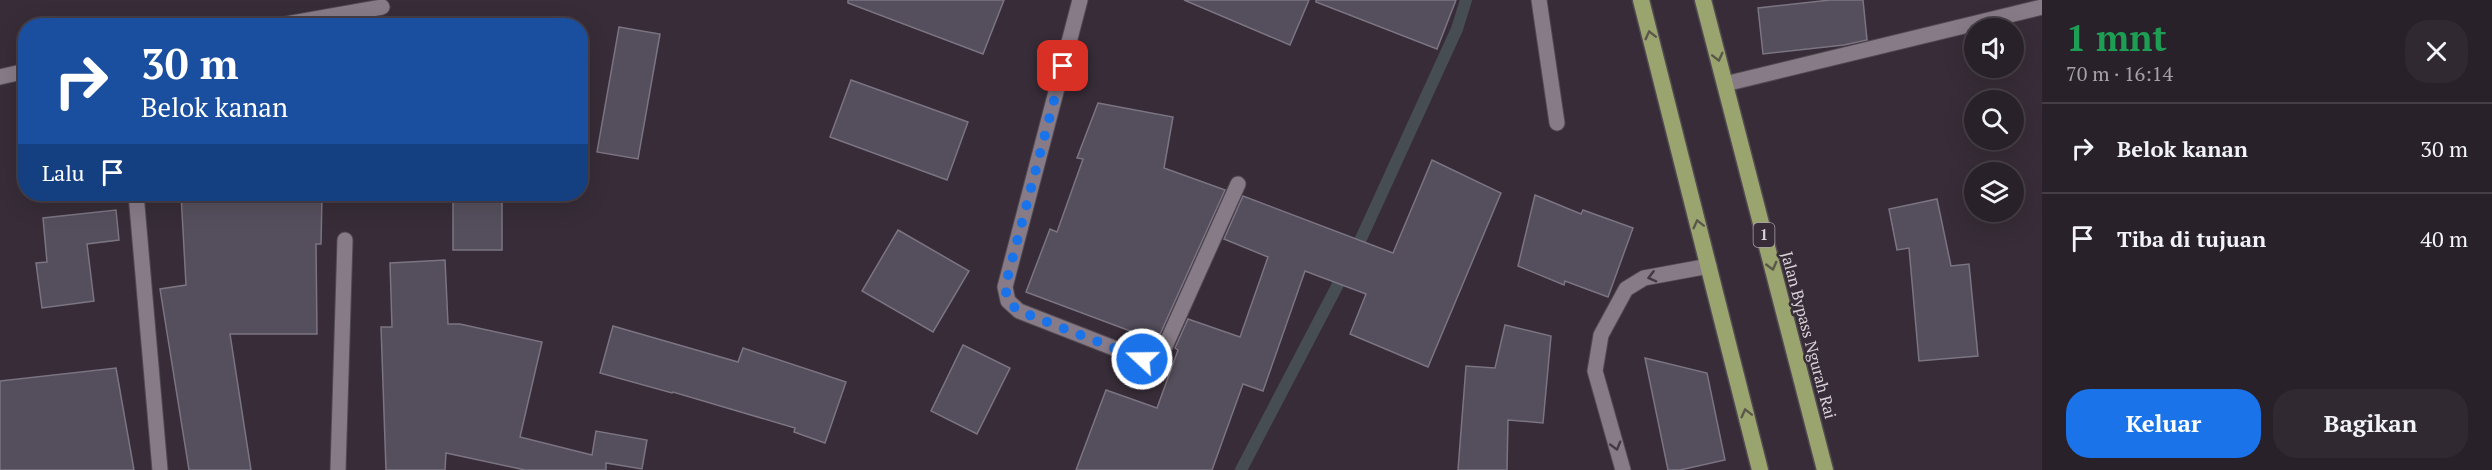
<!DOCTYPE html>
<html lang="id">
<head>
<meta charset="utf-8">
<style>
  :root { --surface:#292129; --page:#312931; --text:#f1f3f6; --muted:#a5a3a8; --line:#453e46; --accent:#1a73e8 }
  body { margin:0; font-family:"PT Serif",serif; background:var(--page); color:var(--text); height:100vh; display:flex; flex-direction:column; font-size:22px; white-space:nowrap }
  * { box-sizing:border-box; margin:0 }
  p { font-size:20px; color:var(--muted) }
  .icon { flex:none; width:33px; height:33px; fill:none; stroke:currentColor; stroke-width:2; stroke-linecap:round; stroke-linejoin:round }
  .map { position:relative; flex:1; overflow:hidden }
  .panel { display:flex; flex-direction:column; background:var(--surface); width:450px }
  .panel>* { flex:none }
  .hud { position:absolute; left:18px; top:18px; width:570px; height:183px; border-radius:24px; box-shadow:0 6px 24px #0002,0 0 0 2px var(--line); background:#1a4fa0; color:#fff; overflow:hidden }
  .buttons { position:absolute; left:1964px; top:18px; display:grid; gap:12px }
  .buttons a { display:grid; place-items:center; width:60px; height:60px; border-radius:50%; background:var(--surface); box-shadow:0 6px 24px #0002,0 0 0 2px var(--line); font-size:30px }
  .pin { position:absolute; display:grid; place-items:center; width:51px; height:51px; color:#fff; margin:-26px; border-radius:12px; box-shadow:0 3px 9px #0006 }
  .me { position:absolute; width:66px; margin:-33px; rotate:291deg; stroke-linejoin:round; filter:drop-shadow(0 0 4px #0008) }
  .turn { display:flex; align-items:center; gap:21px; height:126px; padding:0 24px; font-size:27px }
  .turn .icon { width:78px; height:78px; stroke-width:2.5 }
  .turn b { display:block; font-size:42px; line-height:51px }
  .then { display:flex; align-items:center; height:57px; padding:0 24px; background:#0003; gap:12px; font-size:22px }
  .round { display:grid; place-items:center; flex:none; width:63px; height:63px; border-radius:24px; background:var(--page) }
  .headline { display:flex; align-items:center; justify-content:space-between; height:102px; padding:0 24px }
  h1 { font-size:36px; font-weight:800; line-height:45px; color:#1e9e55 }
  .button { display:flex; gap:12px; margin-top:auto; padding:12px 24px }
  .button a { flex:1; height:69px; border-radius:24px; background:var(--accent); color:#fff; font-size:24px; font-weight:800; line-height:69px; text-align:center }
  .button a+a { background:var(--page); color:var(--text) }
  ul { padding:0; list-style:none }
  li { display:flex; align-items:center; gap:18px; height:90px; padding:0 24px; border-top:2px solid var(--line) }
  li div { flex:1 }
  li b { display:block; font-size:22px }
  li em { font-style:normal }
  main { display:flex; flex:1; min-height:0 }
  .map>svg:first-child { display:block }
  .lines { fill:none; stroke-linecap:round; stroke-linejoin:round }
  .stream { stroke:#464e54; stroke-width:12 }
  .building { fill:#554e5c; stroke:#7b7482; stroke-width:1.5 }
  .service-casing { stroke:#524a52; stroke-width:17 }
  .minor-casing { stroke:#524a52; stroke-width:17 }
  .trunk-casing { stroke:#524a52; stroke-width:19 }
  .service { stroke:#877b87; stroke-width:15 }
  .minor { stroke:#877b87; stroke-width:15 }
  .trunk { stroke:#9aa46e; stroke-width:16 }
  .oneway { stroke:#5a564a }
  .oneway2 { stroke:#433843 }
  .route { stroke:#1a73e8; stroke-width:10; stroke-dasharray:0 18 }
  .labels { text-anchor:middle; stroke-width:5; stroke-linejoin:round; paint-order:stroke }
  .shield { fill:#372c37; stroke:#a8a0a8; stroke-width:1.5 }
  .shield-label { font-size:15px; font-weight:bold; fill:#d9d2d9 }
  .street-label { font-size:16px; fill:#d9d2d9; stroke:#372c37 }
</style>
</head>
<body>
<main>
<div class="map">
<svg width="2042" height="470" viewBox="0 0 2042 470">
  <rect width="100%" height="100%" fill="#372c37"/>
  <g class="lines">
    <g class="stream">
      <path d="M 1354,254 L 1457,29 L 1466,0"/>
      <path d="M 1241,470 L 1346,269"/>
    </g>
  </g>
  <g class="building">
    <path d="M 848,0 L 1004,0 L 983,54 L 848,3 Z"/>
    <path d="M 1184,0 L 1309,0 L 1290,45 Z"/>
    <path d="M 1316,0 L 1456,0 L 1437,49 L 1316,2 Z"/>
    <path d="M 1830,0 L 1863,0 L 1867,40 L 1844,45 L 1763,54 L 1758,8 Z"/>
    <path d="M 619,27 L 660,34 L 638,159 L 597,152 Z"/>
    <path d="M 851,80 L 968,122 L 947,180 L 830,137 Z"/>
    <path d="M 1098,103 L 1173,117 L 1164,168 L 1225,190 L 1157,341 L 1026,292 L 1050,229 L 1057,232 L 1083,159 L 1077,158 Z"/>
    <path d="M 1432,160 L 1501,193 L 1428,367 L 1350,334 L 1366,294 L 1305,271 L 1263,391 L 1243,384 L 1212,470 L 1076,470 L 1106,390 L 1157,408 L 1178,350 L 1175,348 L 1188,319 L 1240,337 L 1268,257 L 1224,239 L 1243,196 L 1393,253 Z"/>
    <path d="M 181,194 L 322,194 L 321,244 L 316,244 L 317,334 L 230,334 L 251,470 L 189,470 L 160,289 L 186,285 Z"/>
    <path d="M 1535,195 L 1581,214 L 1583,210 L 1633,228 L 1608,297 L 1565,281 L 1564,285 L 1518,266 Z"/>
    <rect x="453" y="199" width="49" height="51"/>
    <path d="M 1937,199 L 1951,266 L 1969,264 L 1978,356 L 1919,361 L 1909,248 L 1897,250 L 1889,209 Z"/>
    <path d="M 116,210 L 119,240 L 87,244 L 94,301 L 42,308 L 36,263 L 47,262 L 43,218 Z"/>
    <path d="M 898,230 L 969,271 L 933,332 L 862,291 Z"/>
    <path d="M 445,260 L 448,324 L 460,324 L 542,342 L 520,437 L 592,455 L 596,431 L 647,440 L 642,469 L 606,463 L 606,470 L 525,470 L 446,453 L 445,470 L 386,470 L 381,327 L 392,327 L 390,263 Z"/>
    <path d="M 1505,325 L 1551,336 L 1543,423 L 1508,420 L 1507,470 L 1458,470 L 1466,366 L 1495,368 Z"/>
    <path d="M 613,326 L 738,362 L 743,348 L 846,382 L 825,443 L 794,432 L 795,428 L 673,392 L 672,393 L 600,373 Z"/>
    <path d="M 963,345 L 1010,368 L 977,434 L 931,411 Z"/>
    <path d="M 1645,358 L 1707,373 L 1725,460 L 1680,470 L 1668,470 Z"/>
    <path d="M 116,368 L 134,470 L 0,470 L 0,381 Z"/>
  </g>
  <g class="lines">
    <defs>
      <g id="service">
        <path d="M 1539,0 L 1557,123"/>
        <path d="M 338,470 L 345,240"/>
      </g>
      <g id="minor">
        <path d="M 1080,0 L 1005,287 L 1008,301 L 1019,311 L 1142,359 L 1154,359 L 1163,351 L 1238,184"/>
        <path d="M 275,26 L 382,7"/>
        <path d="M 0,77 L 26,71"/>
        <path d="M 1725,84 L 2042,7"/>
        <path d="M 136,194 L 160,470"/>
        <path d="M 1623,470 L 1595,371 L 1601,335 L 1626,289 L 1644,278 L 1709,266"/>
      </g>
      <g id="trunk">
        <path d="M 1641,0 L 1760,470"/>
        <path d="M 1703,0 L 1825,470"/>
      </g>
    </defs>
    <use href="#service" class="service-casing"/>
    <use href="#minor" class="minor-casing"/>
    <use href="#trunk" class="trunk-casing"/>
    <use href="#service" class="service"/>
    <use href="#minor" class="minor"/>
    <use href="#trunk" class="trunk"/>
  </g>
  <defs><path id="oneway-chevron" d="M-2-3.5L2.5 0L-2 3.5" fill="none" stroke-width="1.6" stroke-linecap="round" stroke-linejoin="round" transform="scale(1.5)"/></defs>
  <g class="oneway">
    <use href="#oneway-chevron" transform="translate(1650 35) rotate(-104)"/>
    <use href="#oneway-chevron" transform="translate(1718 57) rotate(76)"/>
    <use href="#oneway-chevron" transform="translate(1698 224) rotate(-104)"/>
    <use href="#oneway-chevron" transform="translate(1772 266) rotate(75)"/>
    <use href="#oneway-chevron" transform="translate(1746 413) rotate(-104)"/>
  </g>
  <g class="oneway2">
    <use href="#oneway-chevron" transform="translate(1652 277) rotate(166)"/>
    <use href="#oneway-chevron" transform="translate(1616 446) rotate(74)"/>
  </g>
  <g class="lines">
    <path class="route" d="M 1063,66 L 1005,287 L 1008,302 L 1019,311 L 1142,359"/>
  </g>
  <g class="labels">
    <rect class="shield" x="1753.5" y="223" width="21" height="24" rx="4.5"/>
    <g class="shield-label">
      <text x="1764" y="240">1</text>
    </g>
    <g class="street-label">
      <text transform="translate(1809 335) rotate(75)" y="6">Jalan Bypass Ngurah Rai</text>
    </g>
  </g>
</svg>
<div class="buttons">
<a><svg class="icon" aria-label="sound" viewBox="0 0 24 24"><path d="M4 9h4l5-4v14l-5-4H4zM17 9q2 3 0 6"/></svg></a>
<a><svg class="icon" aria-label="search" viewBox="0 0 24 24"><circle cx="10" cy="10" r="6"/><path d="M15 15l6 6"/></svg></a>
<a><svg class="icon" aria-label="layers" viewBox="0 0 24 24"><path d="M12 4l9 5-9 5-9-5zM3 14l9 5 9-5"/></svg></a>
</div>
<div class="pin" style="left:1063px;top:66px;background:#d93025"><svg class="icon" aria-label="arrive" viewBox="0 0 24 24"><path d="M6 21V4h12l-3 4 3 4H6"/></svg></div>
<svg class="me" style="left:1142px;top:359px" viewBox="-20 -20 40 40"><circle r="17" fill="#1a73e8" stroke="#fff" stroke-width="3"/><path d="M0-11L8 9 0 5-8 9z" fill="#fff"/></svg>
<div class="hud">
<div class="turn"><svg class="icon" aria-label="right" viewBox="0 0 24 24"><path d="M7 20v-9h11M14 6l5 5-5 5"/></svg><div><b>30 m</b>Belok kanan</div></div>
<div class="then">Lalu<svg class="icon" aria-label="arrive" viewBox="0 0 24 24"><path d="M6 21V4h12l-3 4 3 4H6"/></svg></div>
</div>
</div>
<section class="panel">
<div class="headline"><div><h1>1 mnt</h1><p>70 m · 16:14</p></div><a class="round"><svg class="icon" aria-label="close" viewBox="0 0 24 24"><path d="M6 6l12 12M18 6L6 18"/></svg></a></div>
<ul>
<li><svg class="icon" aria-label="right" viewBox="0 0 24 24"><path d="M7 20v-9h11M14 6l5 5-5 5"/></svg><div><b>Belok kanan</b></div><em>30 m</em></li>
<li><svg class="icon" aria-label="arrive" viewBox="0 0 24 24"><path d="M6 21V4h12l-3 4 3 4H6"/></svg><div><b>Tiba di tujuan</b></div><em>40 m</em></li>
</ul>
<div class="button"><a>Keluar</a><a>Bagikan</a></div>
</section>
</main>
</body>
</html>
